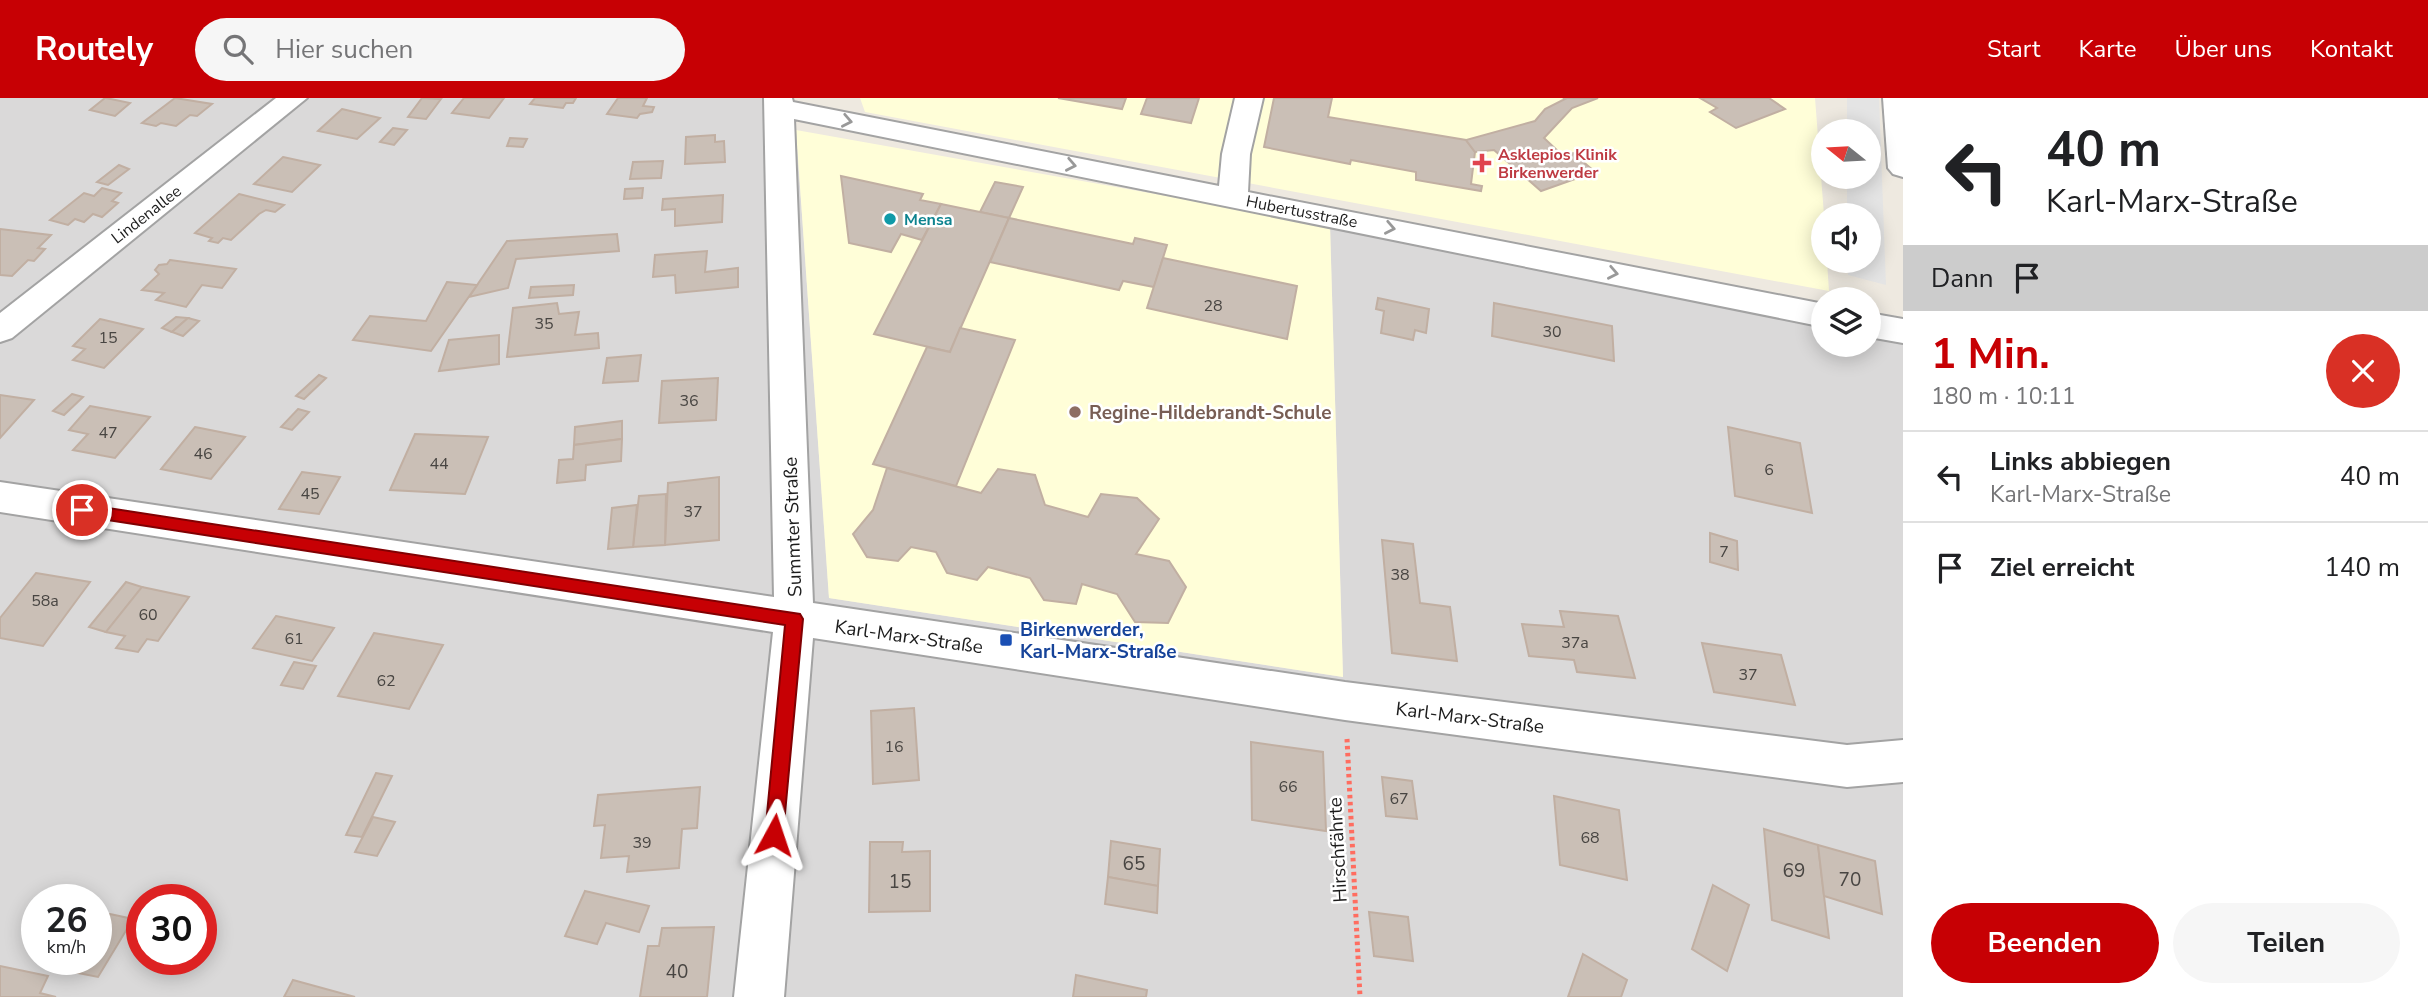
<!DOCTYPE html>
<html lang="de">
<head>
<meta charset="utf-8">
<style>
  :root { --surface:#fff; --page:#f6f6f6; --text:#202124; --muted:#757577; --line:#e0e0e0; --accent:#c70004 }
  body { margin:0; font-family:"Nunito Sans",sans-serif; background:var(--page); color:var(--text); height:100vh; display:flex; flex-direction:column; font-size:26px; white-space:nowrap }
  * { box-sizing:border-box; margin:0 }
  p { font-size:23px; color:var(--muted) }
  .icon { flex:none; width:38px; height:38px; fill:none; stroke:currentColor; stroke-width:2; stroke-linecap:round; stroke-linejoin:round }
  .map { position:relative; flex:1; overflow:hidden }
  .sheet { display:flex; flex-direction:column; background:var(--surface); width:525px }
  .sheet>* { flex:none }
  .guide { background:#fff; color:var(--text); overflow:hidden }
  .needle { width:46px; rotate:288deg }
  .fabs { position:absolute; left:1811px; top:21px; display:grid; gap:14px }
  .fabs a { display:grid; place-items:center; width:70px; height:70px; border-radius:50%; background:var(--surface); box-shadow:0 4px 18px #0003; font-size:35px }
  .speed { position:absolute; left:21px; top:786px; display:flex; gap:14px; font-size:35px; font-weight:700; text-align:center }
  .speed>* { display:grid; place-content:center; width:91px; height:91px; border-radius:50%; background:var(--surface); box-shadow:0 4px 18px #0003; line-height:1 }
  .speed small { font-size:18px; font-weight:400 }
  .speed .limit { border:10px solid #d22; background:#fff; color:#111 }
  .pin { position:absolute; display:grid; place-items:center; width:60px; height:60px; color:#fff; margin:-30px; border:4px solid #fff; border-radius:50%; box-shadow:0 2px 7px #0007 }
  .me { position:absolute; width:77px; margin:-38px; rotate:5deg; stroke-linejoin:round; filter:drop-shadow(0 0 5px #0008) }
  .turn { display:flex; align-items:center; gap:24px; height:147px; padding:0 28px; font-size:32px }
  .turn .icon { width:91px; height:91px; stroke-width:2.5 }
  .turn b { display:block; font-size:49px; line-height:60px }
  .then { display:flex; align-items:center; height:66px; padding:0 28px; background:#0003; gap:14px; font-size:26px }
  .round { display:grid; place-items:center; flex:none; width:74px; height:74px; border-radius:37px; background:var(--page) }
  .headline { display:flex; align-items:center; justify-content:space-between; height:119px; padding:0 28px }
  h1 { font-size:42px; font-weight:700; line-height:52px; color:var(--accent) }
  .cta { display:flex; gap:14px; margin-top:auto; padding:14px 28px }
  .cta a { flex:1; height:80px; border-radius:42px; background:var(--accent); color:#fff; font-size:28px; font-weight:700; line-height:80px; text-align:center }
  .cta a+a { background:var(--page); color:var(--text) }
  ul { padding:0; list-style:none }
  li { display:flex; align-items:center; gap:21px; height:91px; padding:0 28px; border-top:2px solid var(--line) }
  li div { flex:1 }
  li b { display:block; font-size:26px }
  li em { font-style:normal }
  header { display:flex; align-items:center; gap:42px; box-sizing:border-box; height:98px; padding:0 35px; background:var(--accent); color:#fff }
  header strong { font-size:33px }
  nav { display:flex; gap:38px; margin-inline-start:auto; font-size:24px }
  .search { width:490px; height:63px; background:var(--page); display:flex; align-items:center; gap:18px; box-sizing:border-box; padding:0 24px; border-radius:38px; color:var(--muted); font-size:26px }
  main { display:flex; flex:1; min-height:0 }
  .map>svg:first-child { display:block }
  .residential { fill:#dad9d9; fill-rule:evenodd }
  .education { fill:#fffed8 }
  .parking { fill:#e4e4e4 }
  .building { fill:#cabfb6; stroke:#c1afa2; stroke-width:2 }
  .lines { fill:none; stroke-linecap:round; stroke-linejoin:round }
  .minor-casing { stroke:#a3a3a3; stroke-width:4 }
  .path { stroke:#ff6d60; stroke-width:5; stroke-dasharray:3.5 3.5; stroke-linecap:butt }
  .minor { fill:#fff; fill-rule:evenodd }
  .oneway { stroke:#999 }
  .route { fill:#c70004; stroke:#810003; stroke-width:2 }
  .health-dot { fill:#e0444e; stroke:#fff; stroke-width:2.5 }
  .culture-dot { fill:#0f9aa8; stroke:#fff; stroke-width:2.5 }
  .education-dot { fill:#8d6e63; stroke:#fff; stroke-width:2.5 }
  .transit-dot { fill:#1a4fb4; stroke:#fff; stroke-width:2.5 }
  .labels { text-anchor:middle; stroke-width:5; stroke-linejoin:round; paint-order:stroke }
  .far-health-label { font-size:16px; font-weight:bold; fill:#be3a42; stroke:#fff; text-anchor:start }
  .far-street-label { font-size:16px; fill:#1c1c1c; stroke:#fff }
  .far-culture-label { font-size:16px; font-weight:bold; fill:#0d838f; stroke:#fff; text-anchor:start }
  .number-label { font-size:16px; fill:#484542 }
  .education-label { font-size:19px; font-weight:bold; fill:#785e54; stroke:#fff; text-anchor:start }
  .street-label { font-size:19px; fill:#1c1c1c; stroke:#fff }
  .transit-label { font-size:19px; font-weight:bold; fill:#164399; stroke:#fff; text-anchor:start }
  .near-number-label { font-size:19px; fill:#484542 }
</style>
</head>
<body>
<header>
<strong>Routely</strong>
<div class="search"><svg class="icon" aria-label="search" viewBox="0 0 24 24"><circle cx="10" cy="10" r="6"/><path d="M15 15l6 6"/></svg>Hier suchen</div>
<nav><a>Start</a><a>Karte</a><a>Über uns</a><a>Kontakt</a></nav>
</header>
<main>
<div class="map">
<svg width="1903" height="899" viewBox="0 0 1903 899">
  <rect width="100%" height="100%" fill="#eee9e0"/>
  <path class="residential" d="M 0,0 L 770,0 L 796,32 L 829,500 L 1343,579 L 1330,127 L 1823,219 L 1824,247 L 1869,247 L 1869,227 L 1903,234 L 1903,899 L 0,899 ZM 37,802 L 96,802 L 96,861 L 37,861 ZM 142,802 L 201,802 L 201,861 L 142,861 Z"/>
  <g class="education">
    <path d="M 860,0 L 1815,0 L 1824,117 L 1824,163 L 1827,163 L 1829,193 L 865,14 Z"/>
    <path d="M 796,32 L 1330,127 L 1343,579 L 829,500 Z"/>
  </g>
  <path class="parking" d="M 1847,0 L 1879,0 L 1886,187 L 1848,177 L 1848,163 L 1869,163 L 1869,117 L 1847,117 L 1847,79 L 1869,79 L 1869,33 L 1847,33 Z"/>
  <g class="building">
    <path d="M 105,0 L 106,0 L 130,5 L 115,18 L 90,12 Z"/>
    <path d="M 175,0 L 212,6 L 197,18 L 190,17 L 176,28 L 161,25 L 156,28 L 142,25 Z"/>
    <path d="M 422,0 L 441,1 L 426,21 L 408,19 Z"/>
    <path d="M 464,0 L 504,0 L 489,20 L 452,15 Z"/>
    <path d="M 535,0 L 576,0 L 573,5 L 566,5 L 563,10 L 530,6 Z"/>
    <path d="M 618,0 L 647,0 L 643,8 L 654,9 L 652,14 L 640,16 L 637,20 L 607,16 Z"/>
    <path d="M 1058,0 L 1126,0 L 1122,11 Z"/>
    <path d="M 1147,0 L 1199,0 L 1191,25 L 1141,16 Z"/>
    <path d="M 1274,0 L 1332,0 L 1328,19 L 1466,42 L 1475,54 L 1471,86 L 1482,88 L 1481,93 L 1416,82 L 1416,74 L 1351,62 L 1350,66 L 1264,49 Z"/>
    <path d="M 1563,0 L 1598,0 L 1572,10 L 1544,40 L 1562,57 L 1573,55 L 1595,74 L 1541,93 L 1494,52 L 1475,54 L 1466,42 L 1535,23 L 1545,11 L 1565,1 Z"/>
    <path d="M 1700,0 L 1769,0 L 1785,11 L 1736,30 L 1710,14 L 1717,10 Z"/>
    <path d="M 342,11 L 380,20 L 357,41 L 318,33 Z"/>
    <path d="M 393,30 L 407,32 L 394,47 L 380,44 Z"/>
    <path d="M 715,37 L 715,44 L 724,43 L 725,64 L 685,66 L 686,39 Z"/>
    <path d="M 510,40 L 527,41 L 523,49 L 507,48 Z"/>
    <path d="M 283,59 L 320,67 L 292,94 L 254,86 Z"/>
    <path d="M 663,63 L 661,80 L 630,81 L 633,64 Z"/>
    <path d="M 119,67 L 129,71 L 108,87 L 97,84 Z"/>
    <path d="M 841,78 L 923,96 L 920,102 L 941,106 L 922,142 L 901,136 L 891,154 L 849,145 Z"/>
    <path d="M 995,84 L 1023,89 L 1009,120 L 980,114 Z"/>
    <path d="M 102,90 L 121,95 L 112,103 L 118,105 L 102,119 L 93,116 L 84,124 L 75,121 L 68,127 L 50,122 L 84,95 L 94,98 Z"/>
    <path d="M 643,90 L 642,100 L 624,101 L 625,91 Z"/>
    <path d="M 239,96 L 284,107 L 275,114 L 266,112 L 259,116 L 231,142 L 223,140 L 218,145 L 209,143 L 212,140 L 195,135 Z"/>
    <path d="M 723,97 L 722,124 L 675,128 L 675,111 L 662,112 L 663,101 Z"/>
    <path d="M 941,106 L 1009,120 L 950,254 L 874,236 Z"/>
    <path d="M 1009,120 L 1133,146 L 1135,140 L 1167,147 L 1154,189 L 1123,183 L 1119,192 L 990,164 Z"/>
    <path d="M 0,131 L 51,137 L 38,150 L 45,151 L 34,163 L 28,162 L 12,178 L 0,177 Z"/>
    <path d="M 617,136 L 619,153 L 516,161 L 508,190 L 469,199 L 507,143 Z"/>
    <path d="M 707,153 L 705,174 L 738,170 L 738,189 L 676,195 L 675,177 L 653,179 L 655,157 Z"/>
    <path d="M 1163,160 L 1297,188 L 1287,241 L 1147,210 Z"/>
    <path d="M 170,162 L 236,171 L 222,190 L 202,187 L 186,209 L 156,202 L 164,195 L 142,192 L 159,176 L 155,172 L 159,167 L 167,166 Z"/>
    <path d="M 447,184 L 477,187 L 431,253 L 353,242 L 370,218 L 426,223 Z"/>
    <path d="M 574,187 L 573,197 L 529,200 L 531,189 Z"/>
    <path d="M 1378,200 L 1429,211 L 1426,235 L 1415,232 L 1413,242 L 1381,235 L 1384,213 L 1376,211 Z"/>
    <path d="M 557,205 L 559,216 L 579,214 L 575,237 L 598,235 L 599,250 L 507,259 L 513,210 Z"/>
    <path d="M 1494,205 L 1612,228 L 1614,263 L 1492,238 Z"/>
    <path d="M 176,219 L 188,220 L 172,234 L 162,230 Z"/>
    <path d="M 188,220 L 199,223 L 183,238 L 172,234 Z"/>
    <path d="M 100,221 L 143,231 L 104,270 L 73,262 L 85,251 L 73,248 Z"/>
    <path d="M 960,230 L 1015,242 L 956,388 L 873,366 L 927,249 L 950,254 Z"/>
    <path d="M 499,237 L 499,266 L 439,273 L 449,242 Z"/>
    <path d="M 641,257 L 638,283 L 603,285 L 607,260 Z"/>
    <path d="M 319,277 L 326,280 L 304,301 L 296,298 Z"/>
    <path d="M 718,280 L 716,322 L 659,325 L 662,283 Z"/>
    <path d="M 72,296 L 83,299 L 64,317 L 53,313 Z"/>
    <path d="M 0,297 L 34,302 L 0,340 Z"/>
    <path d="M 90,308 L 150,319 L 115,360 L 73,352 L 88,336 L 69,332 Z"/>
    <path d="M 298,311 L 309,314 L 292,332 L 281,329 Z"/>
    <path d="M 622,323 L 622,341 L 574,347 L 575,329 Z"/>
    <path d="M 195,329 L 245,339 L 211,381 L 161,371 Z"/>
    <path d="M 1728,329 L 1800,345 L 1812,415 L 1735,398 Z"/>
    <path d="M 415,336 L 488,339 L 465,396 L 390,392 Z"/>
    <path d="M 622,341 L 621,363 L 586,367 L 585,382 L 557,385 L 559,362 L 573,361 L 574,347 Z"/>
    <path d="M 887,370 L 981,395 L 998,371 L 1035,377 L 1045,407 L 1088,419 L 1101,396 L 1137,400 L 1159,421 L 1136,456 L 1169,463 L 1186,489 L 1168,525 L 1135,524 L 1117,496 L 1082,486 L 1076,506 L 1044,502 L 1030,480 L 988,469 L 977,482 L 947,475 L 936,454 L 911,449 L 898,463 L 867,459 L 853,436 L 873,412 Z"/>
    <path d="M 302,374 L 340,379 L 319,416 L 279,411 Z"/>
    <path d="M 719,379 L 719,442 L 665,447 L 668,385 Z"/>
    <path d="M 666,396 L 665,447 L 633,449 L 639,398 Z"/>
    <path d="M 637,407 L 633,449 L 608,451 L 612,410 Z"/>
    <path d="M 1710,435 L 1737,443 L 1738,472 L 1710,464 Z"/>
    <path d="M 1382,442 L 1413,446 L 1420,505 L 1450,509 L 1457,563 L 1392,555 Z"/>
    <path d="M 36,475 L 90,484 L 43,548 L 0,540 L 0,520 Z"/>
    <path d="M 126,484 L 142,489 L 106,534 L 89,529 Z"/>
    <path d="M 142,489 L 189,499 L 158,543 L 147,541 L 138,554 L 116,550 L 125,538 L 106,534 Z"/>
    <path d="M 1560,513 L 1618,518 L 1635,580 L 1577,574 L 1574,562 L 1529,558 L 1522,526 L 1564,529 Z"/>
    <path d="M 276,518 L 334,530 L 312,563 L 253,550 Z"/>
    <path d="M 374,535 L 443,547 L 409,611 L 338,598 Z"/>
    <path d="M 1702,545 L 1781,557 L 1795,607 L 1714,594 Z"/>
    <path d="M 294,564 L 316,568 L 303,591 L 281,587 Z"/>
    <path d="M 914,610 L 919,682 L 873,686 L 871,613 Z"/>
    <path d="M 1251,644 L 1323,654 L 1326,733 L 1252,722 Z"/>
    <path d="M 376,675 L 392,678 L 362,739 L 346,737 Z"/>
    <path d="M 1382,679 L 1412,683 L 1417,721 L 1386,718 Z"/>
    <path d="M 700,689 L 697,730 L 682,731 L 679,770 L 627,774 L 629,758 L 601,760 L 605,727 L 594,728 L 598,697 Z"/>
    <path d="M 1554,698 L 1619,712 L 1627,782 L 1560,767 Z"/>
    <path d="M 373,719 L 395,724 L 377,758 L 355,754 Z"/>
    <path d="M 1764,731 L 1818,747 L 1829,840 L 1772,822 Z"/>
    <path d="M 1111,743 L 1160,751 L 1158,788 L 1108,779 Z"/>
    <path d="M 870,744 L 903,744 L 902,754 L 930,753 L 930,813 L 869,814 Z"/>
    <path d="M 1818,747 L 1875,763 L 1882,816 L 1824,798 Z"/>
    <path d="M 1108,779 L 1158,788 L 1157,815 L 1105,806 Z"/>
    <path d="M 1713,787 L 1749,807 L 1727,873 L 1692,851 Z"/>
    <path d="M 585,793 L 649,808 L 639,834 L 606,825 L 597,846 L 565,838 Z"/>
    <path d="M 1369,814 L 1408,819 L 1413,863 L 1374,858 Z"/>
    <path d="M 110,816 L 133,821 L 98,879 L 73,874 L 81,861 L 96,861 L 96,837 Z"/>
    <path d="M 714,829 L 707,899 L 640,899 L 648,848 L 659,848 L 662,830 Z"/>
    <path d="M 1583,856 L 1627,882 L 1621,899 L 1568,899 Z"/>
    <path d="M 0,868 L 48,878 L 40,895 L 56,899 L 0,899 Z"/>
    <path d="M 1076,877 L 1147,892 L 1146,899 L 1073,899 Z"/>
    <path d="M 293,882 L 355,899 L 284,899 Z"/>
  </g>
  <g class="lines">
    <defs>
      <g id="minor">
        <path d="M 276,0 L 307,0 L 12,240 L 0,244 L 0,215 Z"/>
        <path d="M 764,0 L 792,0 L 793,4 L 1219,88 L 1222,56 L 1235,0 L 1263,0 L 1250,56 L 1248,94 L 1824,206 L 1824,229 L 794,21 L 813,505 L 1345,584 L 1847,647 L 1903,642 L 1903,684 L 1847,689 L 1345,622 L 813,540 L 784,899 L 734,899 L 773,534 L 0,414 L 0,384 L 774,499 Z"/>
        <path d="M 1883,0 L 1903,0 L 1903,79 L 1893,76 L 1888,70 Z"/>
        <path d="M 1869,215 L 1903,221 L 1903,245 L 1869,239 Z"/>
      </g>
    </defs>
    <use href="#minor" class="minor-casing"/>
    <path class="path" d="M 1347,641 L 1360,899"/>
    <use href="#minor" class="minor"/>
  </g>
  <defs><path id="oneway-chevron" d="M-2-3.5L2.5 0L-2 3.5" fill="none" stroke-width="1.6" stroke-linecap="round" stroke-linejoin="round" transform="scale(1.75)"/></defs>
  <g class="oneway">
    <use href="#oneway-chevron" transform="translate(847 23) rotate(11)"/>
    <use href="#oneway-chevron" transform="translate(1071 67) rotate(11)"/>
    <use href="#oneway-chevron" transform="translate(1390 130) rotate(11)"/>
    <use href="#oneway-chevron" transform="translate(1613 175) rotate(11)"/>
  </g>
  <path class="route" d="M 82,406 L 800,516 L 803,521 L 783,737 L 781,743 L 774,746 L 767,743 L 765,737 L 785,527 L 82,418 L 74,412 Z"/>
  <path class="health-dot" d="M1478.5 54.5h7v7h7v7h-7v7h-7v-7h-7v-7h7z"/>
  <circle class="culture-dot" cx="890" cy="121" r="7"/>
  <circle class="education-dot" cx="1075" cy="314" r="7"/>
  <rect class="transit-dot" x="999" y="535" width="14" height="14" rx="3.5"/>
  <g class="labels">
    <g class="far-health-label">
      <text x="1498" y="62">Asklepios Klinik<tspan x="1498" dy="18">Birkenwerder</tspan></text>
    </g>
    <g class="far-street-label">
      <text transform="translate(1302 113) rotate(11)" y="6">Hubertusstraße</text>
      <text transform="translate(146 116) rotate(-38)" y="6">Lindenallee</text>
    </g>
    <g class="far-culture-label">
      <text x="904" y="127">Mensa</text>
    </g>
    <g class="number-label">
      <text x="1213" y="213">28</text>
      <text x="544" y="231">35</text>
      <text x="1552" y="239">30</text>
      <text x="108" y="245">15</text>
      <text x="689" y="308">36</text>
      <text x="108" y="340">47</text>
      <text x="203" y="361">46</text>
      <text x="439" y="371">44</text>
      <text x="1769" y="377">6</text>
      <text x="310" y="401">45</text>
      <text x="693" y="419">37</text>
      <text x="1724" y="459">7</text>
      <text x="1400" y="482">38</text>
      <text x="45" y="508">58a</text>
      <text x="148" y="522">60</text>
      <text x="294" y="546">61</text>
      <text x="1575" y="550">37a</text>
      <text x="1748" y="582">37</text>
      <text x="386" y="588">62</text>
      <text x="894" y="654">16</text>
      <text x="1288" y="694">66</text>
      <text x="1399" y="706">67</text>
      <text x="1590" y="745">68</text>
      <text x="642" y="750">39</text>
    </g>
    <g class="education-label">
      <text x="1089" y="321">Regine-Hildebrandt-Schule</text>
    </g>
    <g class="street-label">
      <text transform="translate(792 429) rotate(-92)" y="7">Summter Straße</text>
      <text transform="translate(909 538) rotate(8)" y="7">Karl-Marx-Straße</text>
      <text transform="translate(1470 619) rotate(7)" y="7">Karl-Marx-Straße</text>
      <text transform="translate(1337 752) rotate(-93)" y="7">Hirschfährte</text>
    </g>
    <g class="transit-label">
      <text x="1020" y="538">Birkenwerder,<tspan x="1020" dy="22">Karl-Marx-Straße</tspan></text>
    </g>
    <g class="near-number-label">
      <text x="1134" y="772">65</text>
      <text x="1794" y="779">69</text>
      <text x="1850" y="788">70</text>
      <text x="900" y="790">15</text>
      <text x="677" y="880">40</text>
    </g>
  </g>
</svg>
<div class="fabs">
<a><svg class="needle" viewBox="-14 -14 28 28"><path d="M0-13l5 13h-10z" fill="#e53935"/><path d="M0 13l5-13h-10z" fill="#757577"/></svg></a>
<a><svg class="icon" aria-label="sound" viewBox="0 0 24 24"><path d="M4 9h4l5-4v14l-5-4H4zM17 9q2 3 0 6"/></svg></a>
<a><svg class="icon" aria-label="layers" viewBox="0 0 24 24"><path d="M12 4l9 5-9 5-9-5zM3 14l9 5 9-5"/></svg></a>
</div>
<div class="speed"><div>26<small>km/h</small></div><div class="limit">30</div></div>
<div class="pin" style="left:82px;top:412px;background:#d93025"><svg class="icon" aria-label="arrive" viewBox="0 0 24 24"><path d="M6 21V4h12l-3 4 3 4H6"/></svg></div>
<svg class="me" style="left:774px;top:737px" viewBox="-20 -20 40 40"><path d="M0-17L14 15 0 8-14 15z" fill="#c70004" stroke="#fff" stroke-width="4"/></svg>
</div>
<section class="sheet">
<div class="guide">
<div class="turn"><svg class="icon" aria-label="left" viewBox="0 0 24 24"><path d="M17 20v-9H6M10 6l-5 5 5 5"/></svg><div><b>40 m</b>Karl-Marx-Straße</div></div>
<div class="then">Dann<svg class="icon" aria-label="arrive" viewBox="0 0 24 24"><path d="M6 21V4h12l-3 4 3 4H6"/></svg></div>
</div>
<div class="headline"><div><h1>1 Min.</h1><p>180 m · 10:11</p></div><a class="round" style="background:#d93025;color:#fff"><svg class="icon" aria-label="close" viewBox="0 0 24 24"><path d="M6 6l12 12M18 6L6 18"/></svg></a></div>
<ul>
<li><svg class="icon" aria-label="left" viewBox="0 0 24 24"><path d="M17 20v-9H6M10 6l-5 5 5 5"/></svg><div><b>Links abbiegen</b><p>Karl-Marx-Straße</p></div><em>40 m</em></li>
<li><svg class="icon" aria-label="arrive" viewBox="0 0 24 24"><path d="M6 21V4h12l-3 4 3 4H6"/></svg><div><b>Ziel erreicht</b></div><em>140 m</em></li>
</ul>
<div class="cta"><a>Beenden</a><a>Teilen</a></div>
</section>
</main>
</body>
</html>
